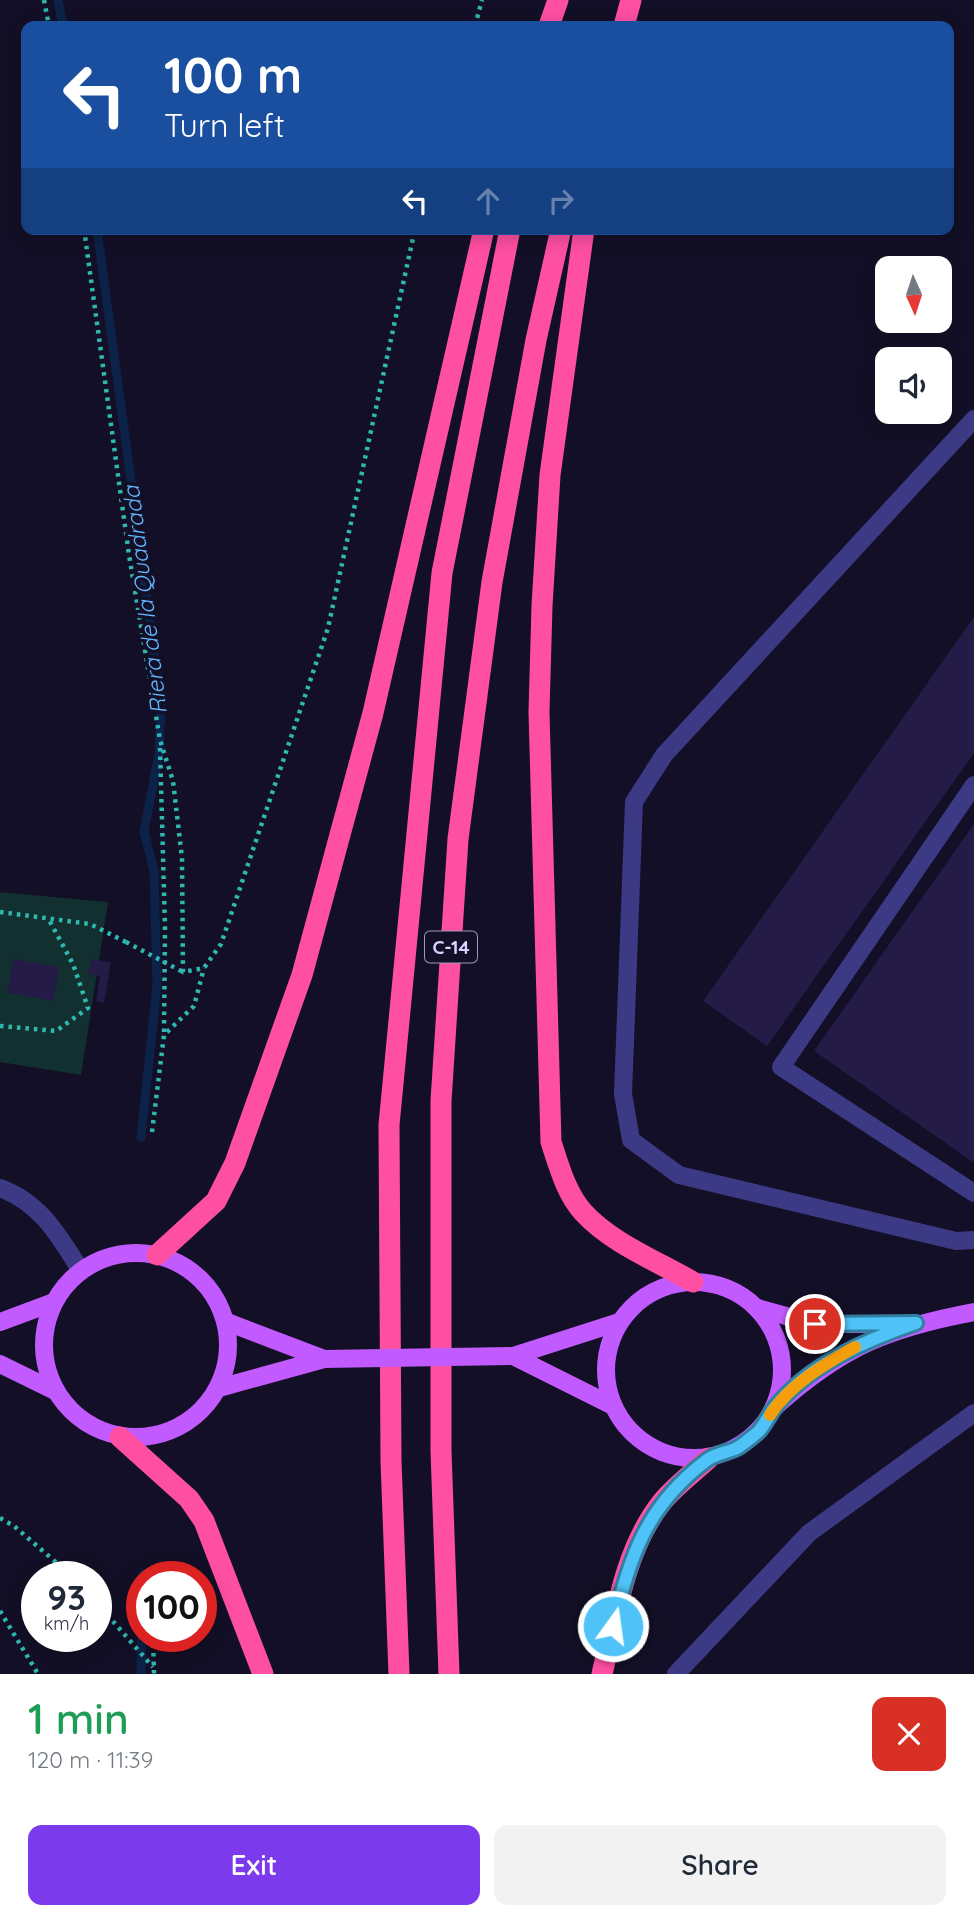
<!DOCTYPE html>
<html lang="en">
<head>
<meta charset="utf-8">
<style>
  :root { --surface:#fff; --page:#f2f2f3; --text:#1f2937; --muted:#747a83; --accent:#7c3aed }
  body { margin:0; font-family:Quicksand,sans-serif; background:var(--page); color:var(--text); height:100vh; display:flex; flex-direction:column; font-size:26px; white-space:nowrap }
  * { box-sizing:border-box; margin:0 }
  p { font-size:23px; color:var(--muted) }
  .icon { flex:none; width:38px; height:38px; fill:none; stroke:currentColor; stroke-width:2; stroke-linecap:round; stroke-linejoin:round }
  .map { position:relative; height:1674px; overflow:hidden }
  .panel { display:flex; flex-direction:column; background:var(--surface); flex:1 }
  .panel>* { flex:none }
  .top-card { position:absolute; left:21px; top:21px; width:933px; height:214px; border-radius:14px; box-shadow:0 4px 18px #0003; background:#1a4fa0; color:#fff; overflow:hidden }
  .needle { width:46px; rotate:177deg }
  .buttons { position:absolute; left:875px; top:256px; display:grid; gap:14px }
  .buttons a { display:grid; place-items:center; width:77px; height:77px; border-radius:14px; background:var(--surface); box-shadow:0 4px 18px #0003; font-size:35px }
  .speed { position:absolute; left:21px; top:1561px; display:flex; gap:14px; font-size:35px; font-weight:700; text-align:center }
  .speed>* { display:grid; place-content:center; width:91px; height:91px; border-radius:50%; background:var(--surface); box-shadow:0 4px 18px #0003; line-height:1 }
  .speed small { font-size:18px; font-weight:400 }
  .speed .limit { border:10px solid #d22; background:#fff; color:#111 }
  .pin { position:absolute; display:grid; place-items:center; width:60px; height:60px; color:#fff; margin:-30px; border:4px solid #fff; border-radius:50%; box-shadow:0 2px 7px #0007 }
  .me { position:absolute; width:77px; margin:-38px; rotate:14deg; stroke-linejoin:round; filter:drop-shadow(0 0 5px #0008) }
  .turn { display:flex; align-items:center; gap:24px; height:147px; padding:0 28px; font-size:32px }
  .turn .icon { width:91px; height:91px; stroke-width:2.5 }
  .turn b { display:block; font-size:49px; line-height:60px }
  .lanes { display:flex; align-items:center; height:66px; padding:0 28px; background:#0003; justify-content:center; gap:35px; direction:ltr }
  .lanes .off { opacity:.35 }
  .round { display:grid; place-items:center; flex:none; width:74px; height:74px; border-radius:14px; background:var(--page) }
  .headline { display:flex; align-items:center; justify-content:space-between; height:119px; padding:0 28px }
  h1 { font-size:42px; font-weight:600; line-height:52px; color:#1e9e55 }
  .button { display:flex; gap:14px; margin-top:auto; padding:14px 28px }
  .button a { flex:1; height:80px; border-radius:14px; background:var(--accent); color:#fff; font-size:28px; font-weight:600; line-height:80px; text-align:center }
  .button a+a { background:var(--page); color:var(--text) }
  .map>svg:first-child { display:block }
  .green { fill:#12302f }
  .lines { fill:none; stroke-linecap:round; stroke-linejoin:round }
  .stream { stroke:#0c2248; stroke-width:9 }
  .building { fill:#241b47 }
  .path { stroke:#2fb8b0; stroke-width:4.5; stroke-dasharray:3.5 5; stroke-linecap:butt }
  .minor { stroke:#3d3a85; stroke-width:18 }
  .major { stroke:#c25bff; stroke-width:18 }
  .highway { stroke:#ff4fa3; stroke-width:21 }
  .path-bridge { stroke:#2fb8b0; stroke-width:4.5; stroke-dasharray:3.5 5; stroke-linecap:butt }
  .major-bridge { stroke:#c25bff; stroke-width:18 }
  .route-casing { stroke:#337fa1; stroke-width:18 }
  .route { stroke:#4fc3f7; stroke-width:12 }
  .slow { stroke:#f59e0b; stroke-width:12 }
  .labels { text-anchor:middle; stroke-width:7; stroke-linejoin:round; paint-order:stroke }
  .shield { fill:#130f26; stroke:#9e99be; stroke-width:2 }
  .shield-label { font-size:19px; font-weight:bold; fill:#d9d4ff }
  .water-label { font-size:23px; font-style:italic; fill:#62b6ff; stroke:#130f26 }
</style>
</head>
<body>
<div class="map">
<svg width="974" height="1674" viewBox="0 0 974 1674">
  <rect width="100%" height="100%" fill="#130f26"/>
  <path class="green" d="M 0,892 L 108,902 L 81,1075 L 0,1062 Z"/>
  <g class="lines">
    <g class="stream">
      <path d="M 58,0 L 63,26"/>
      <path d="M 97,229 L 161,702 L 159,754 L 144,831 L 154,871 L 157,985 L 141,1138"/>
      <path d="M 143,1577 L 143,1574"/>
      <path d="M 141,1674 L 142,1614"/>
    </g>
  </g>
  <g class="building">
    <path d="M 974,617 L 974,753 L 767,1046 L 703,1001 Z"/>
    <path d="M 974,824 L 974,1163 L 814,1051 Z"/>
    <path d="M 13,959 L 59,967 L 54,1001 L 7,993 Z"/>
    <path d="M 91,959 L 111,962 L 104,1003 L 96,1001 L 100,976 L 88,974 Z"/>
  </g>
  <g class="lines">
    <g class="path">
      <path d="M 44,0 L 49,26"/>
      <path d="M 475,26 L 482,0"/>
      <path d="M 84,229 L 129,555 L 160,740 L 173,781 L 182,858 L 183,972 L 204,968 L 221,944 L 328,628 L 415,229"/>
      <path d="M 160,748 L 165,928 L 164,1035"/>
      <path d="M 0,912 L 90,924 L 126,942"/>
      <path d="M 0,1026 L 56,1031 L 88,1008 L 73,964 L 48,918"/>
      <path d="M 152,1132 L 164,1035 L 194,1006 L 204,968"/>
      <path d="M 0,1518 L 14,1526 L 73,1577"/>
      <path d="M 96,1602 L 153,1667"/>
      <path d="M 0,1611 L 38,1674"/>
      <path d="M 153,1636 L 154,1674"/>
    </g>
    <g class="minor">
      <path d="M 974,419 L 664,755 L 634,802 L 623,1094 L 631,1140 L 679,1175 L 956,1241 L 974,1240"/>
      <path d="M 974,785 L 781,1067 L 974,1193"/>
      <path d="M 0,1188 C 41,1203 59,1236 81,1271"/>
      <path d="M 676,1674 L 809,1533 L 974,1413"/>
    </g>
    <g class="major">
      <circle cx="136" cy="1345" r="92"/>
      <circle cx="694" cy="1370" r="88"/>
      <path d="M 757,1308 L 815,1324 L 895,1324"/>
      <path d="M 0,1322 L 54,1302"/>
      <path d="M 227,1322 L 324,1359"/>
      <path d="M 513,1356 L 613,1406"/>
      <path d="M 513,1356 L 619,1322"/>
      <path d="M 0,1364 L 55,1391"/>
      <path d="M 219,1388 L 324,1359"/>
      <path d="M 776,1406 C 842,1347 888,1328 974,1312"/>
    </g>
    <g class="highway">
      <path d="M 549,26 L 558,0"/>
      <path d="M 624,26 L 631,0"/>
      <path d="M 584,229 L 550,475 L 542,606 L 539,712 L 551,1142 C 559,1166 566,1193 583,1212 C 611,1243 657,1261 693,1282"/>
      <path d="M 157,1255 L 216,1201 L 235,1163 L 302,975 L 373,713 L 484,229"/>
      <path d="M 120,1437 L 189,1499 L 204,1521 L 263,1674"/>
      <path d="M 399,1674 L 391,1461 L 389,1125 L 442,573 L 510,229"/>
      <path d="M 449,1674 L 441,1451 L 441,1101 L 458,839 L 492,582 L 536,340 L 561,229"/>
      <path d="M 602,1674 C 616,1616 624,1550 662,1502 C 675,1486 694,1472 709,1458"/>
    </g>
    <path class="path-bridge" d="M 126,942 L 183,972"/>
    <path class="major-bridge" d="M 324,1359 L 513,1356"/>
  </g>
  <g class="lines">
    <defs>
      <path id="route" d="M 613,1626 C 631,1554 646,1506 707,1460 C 716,1453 727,1453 737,1448 C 744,1444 752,1437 758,1432 C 765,1425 769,1414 776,1406 C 811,1364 866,1340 916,1323 L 815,1324"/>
    </defs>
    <use href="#route" class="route-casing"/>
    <use href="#route" class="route"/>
    <path class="slow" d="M 770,1415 C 789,1385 825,1364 855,1347"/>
  </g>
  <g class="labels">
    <rect class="shield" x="425" y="931.5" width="52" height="31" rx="5"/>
    <g class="shield-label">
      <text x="451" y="954">C-14</text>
    </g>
    <g class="water-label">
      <text transform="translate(145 600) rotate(-97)" y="8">Riera de la Quadrada</text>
    </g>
  </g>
</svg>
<div class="buttons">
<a><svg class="needle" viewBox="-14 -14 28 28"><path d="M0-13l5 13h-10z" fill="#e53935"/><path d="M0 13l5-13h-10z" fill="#747a83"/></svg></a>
<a><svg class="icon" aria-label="sound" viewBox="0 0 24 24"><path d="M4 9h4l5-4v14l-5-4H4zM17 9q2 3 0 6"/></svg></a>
</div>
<div class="speed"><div>93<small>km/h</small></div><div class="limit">100</div></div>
<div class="pin" style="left:815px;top:1324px;background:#d93025"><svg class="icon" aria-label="arrive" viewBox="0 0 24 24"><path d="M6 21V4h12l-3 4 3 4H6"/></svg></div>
<svg class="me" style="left:613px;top:1626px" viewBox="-20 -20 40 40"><circle r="17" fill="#4fc3f7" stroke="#fff" stroke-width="3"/><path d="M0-11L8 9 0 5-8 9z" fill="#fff"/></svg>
<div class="top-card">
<div class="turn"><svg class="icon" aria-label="left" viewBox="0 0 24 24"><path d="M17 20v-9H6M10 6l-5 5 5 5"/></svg><div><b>100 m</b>Turn left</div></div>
<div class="lanes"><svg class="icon" aria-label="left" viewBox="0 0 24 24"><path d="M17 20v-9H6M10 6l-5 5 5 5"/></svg><svg class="icon off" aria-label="ahead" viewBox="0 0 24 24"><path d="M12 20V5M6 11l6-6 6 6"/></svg><svg class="icon off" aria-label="right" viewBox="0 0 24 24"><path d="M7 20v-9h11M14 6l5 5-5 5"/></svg></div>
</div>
</div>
<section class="panel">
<div class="headline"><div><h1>1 min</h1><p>120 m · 11:39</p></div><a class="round" style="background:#d93025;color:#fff"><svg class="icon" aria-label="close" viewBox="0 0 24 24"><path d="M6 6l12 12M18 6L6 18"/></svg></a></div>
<div class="button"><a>Exit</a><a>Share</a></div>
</section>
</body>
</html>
